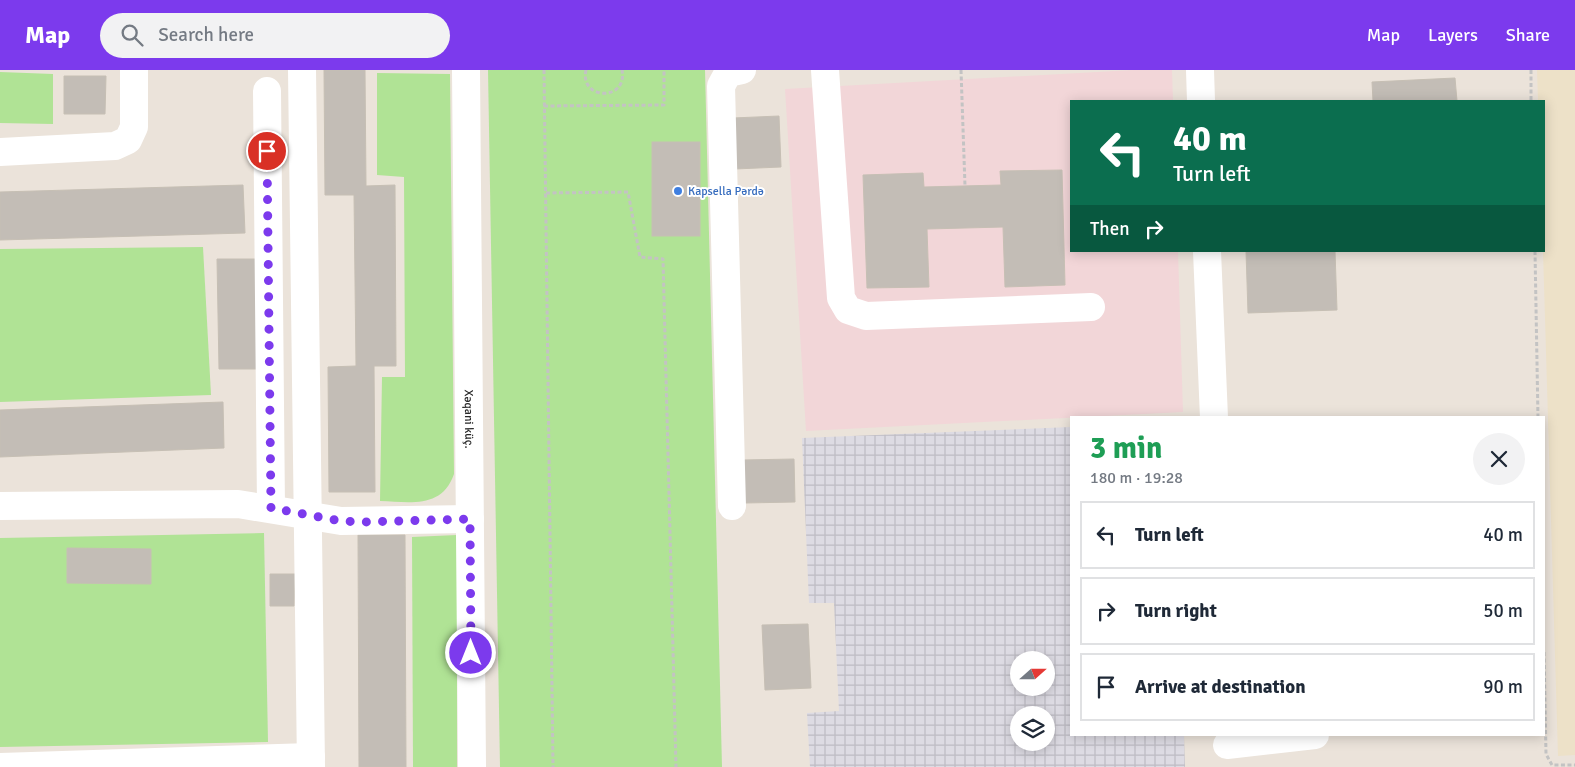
<!DOCTYPE html>
<html lang="en">
<head>
<meta charset="utf-8">
<style>
  :root { --surface:#fff; --page:#f2f2f3; --text:#1f2937; --muted:#747a83; --line:#e0e1e3; --accent:#7c3aed }
  body { margin:0; font-family:Signika,sans-serif; background:var(--page); color:var(--text); height:100vh; display:flex; flex-direction:column; font-size:19px; white-space:nowrap }
  * { box-sizing:border-box; margin:0 }
  p { font-size:16px; color:var(--muted) }
  .icon { flex:none; width:28px; height:28px; fill:none; stroke:currentColor; stroke-width:2; stroke-linecap:round; stroke-linejoin:round }
  .map { position:relative; flex:1; overflow:hidden }
  .panel { position:absolute; left:1070px; top:346px; width:475px; height:320px; display:flex; flex-direction:column; background:var(--surface); border-radius:0px; box-shadow:0 2px 12px #0003 }
  .panel>* { flex:none }
  .hud { position:absolute; left:1070px; top:30px; width:475px; height:152px; border-radius:0px; box-shadow:0 2px 12px #0003; background:#0b6e4f; color:#fff; overflow:hidden }
  .needle { width:32px; rotate:69deg }
  .fabs { position:absolute; left:1010px; top:581px; display:grid; gap:10px }
  .fabs a { display:grid; place-items:center; width:45px; height:45px; border-radius:50%; background:var(--surface); box-shadow:0 2px 12px #0003; font-size:25px }
  .pin { position:absolute; display:grid; place-items:center; width:42px; height:42px; color:#fff; margin:-21px; border:2px solid #fff; border-radius:50%; box-shadow:0 1px 5px #0007 }
  .me { position:absolute; width:55px; margin:-28px; rotate:0deg; stroke-linejoin:round; filter:drop-shadow(0 0 4px #0008) }
  .turn { display:flex; align-items:center; gap:18px; height:105px; padding:0 20px; font-size:22px }
  .turn .icon { width:65px; height:65px; stroke-width:2.5 }
  .turn b { display:block; font-size:35px; line-height:42px }
  .then { display:flex; align-items:center; height:48px; padding:0 20px; background:#0003; gap:10px; font-size:19px }
  .round { display:grid; place-items:center; flex:none; width:52px; height:52px; border-radius:26px; background:var(--page) }
  .overview { display:flex; align-items:center; justify-content:space-between; height:85px; padding:0 20px }
  h1 { font-size:30px; font-weight:700; line-height:38px; color:#1e9e55 }
  ul { padding:0; list-style:none }
  li { display:flex; align-items:center; gap:15px; height:68px; margin:0 10px 8px; padding:0 10px; border:2px solid var(--line); border-radius:0px }
  li div { flex:1 }
  li b { display:block; font-size:19px }
  li em { font-style:normal }
  header { display:flex; align-items:center; gap:30px; box-sizing:border-box; height:70px; padding:0 25px; background:var(--accent); color:#fff }
  header strong { font-size:24px }
  nav { display:flex; gap:28px; margin-inline-start:auto; font-size:18px }
  .search { width:350px; height:45px; background:var(--page); display:flex; align-items:center; gap:12px; box-sizing:border-box; padding:0 18px; border-radius:28px; color:var(--muted); font-size:19px }
  .map>svg:first-child { display:block }
  .industrial { fill:url(#industrial-grid); fill-rule:evenodd }
  .education { fill:#ede1c8 }
  .medical { fill:#f2d6d8 }
  .park { fill:#b0e395 }
  .building { fill:#c3bdb6; stroke:#c6bfb4 }
  .lines { fill:none; stroke-linecap:round; stroke-linejoin:round }
  .path { stroke:#c3c3c3; stroke-width:3; stroke-dasharray:4 2.5; stroke-linecap:butt }
  .minor { stroke:#fff; stroke-width:28 }
  .route { stroke:#7c3aed; stroke-width:9; stroke-dasharray:0 16.2 }
  .shop-dot { fill:#3f7fe0; stroke:#fff; stroke-width:2 }
  .labels { text-anchor:middle; stroke-width:4; stroke-linejoin:round; paint-order:stroke }
  .shop-label { font-size:12px; fill:#366cbe; stroke:#fff; text-anchor:start }
  .street-label { font-size:12px; fill:#282828; stroke:#fff }
</style>
</head>
<body>
<header>
<strong>Map</strong>
<div class="search"><svg class="icon" aria-label="search" viewBox="0 0 24 24"><circle cx="10" cy="10" r="6"/><path d="M15 15l6 6"/></svg>Search here</div>
<nav><a>Map</a><a>Layers</a><a>Share</a></nav>
</header>
<div class="map">
<svg width="1575" height="697" viewBox="0 0 1575 697">
  <defs>
    <pattern id="industrial-grid" width="8" height="8" patternUnits="userSpaceOnUse" patternTransform="scale(1.25)"><rect width="8" height="8" fill="#dddbe3"/><path d="M0 4h8M4 0v8" fill="none" stroke="#bebcc3"/></pattern>
  </defs>
  <rect width="100%" height="100%" fill="#ebe3da"/>
  <path class="industrial" d="M 1071,357 L 1071,665 L 1184,665 L 1185,697 L 810,697 L 807,643 L 839,641 L 834,533 L 809,533 L 802,368 ZM 1019,590 L 1046,590 L 1046,618 L 1019,618 ZM 1019,645 L 1046,645 L 1046,672 L 1019,672 Z"/>
  <path class="education" d="M 1537,0 L 1575,0 L 1575,685 L 1558,686 L 1543,181 L 1544,31 L 1538,31 Z"/>
  <path class="medical" d="M 1133,0 L 1172,0 L 1173,31 L 1071,31 L 1071,181 L 1178,181 L 1183,342 L 806,361 L 785,19 Z"/>
  <g class="park">
    <path d="M 488,0 L 705,0 L 722,697 L 500,697 Z"/>
    <path d="M 0,2 L 53,4 L 53,54 L 0,53 Z"/>
    <path d="M 377,3 L 450,4 L 454,404 C 442,439 410,432 380,431 L 382,307 L 405,307 L 404,107 L 377,105 Z"/>
    <path d="M 203,177 L 211,325 L 0,332 L 0,179 Z"/>
    <path d="M 264,463 L 268,672 L 0,677 L 0,468 Z"/>
    <path d="M 457,465 L 457,697 L 413,697 L 412,467 Z"/>
  </g>
  <g class="building">
    <path d="M 324,0 L 365,0 L 366,116 L 395,115 L 396,296 L 374,296 L 375,422 L 329,422 L 328,297 L 356,296 L 354,125 L 325,125 Z"/>
    <path d="M 64,6 L 106,6 L 105,44 L 64,44 Z"/>
    <path d="M 1455,8 L 1457,31 L 1373,31 L 1372,12 Z"/>
    <path d="M 779,46 L 781,97 L 735,99 L 733,48 Z"/>
    <rect x="652" y="72" width="48" height="94"/>
    <path d="M 1062,100 L 1065,215 L 1005,217 L 1003,157 L 927,159 L 929,217 L 867,218 L 863,105 L 923,103 L 924,117 L 1001,115 L 1000,101 Z"/>
    <path d="M 243,115 L 245,163 L 0,170 L 0,122 Z"/>
    <path d="M 1246,181 L 1335,181 L 1337,240 L 1248,243 Z"/>
    <path d="M 217,189 L 262,189 L 263,299 L 219,299 Z"/>
    <path d="M 223,332 L 224,378 L 0,387 L 0,340 Z"/>
    <path d="M 794,389 L 795,432 L 745,433 L 743,390 Z"/>
    <path d="M 358,465 L 405,465 L 406,697 L 359,697 Z"/>
    <path d="M 67,478 L 151,479 L 151,514 L 67,513 Z"/>
    <path d="M 270,504 L 295,504 L 294,536 L 270,536 Z"/>
    <path d="M 808,554 L 811,618 L 765,620 L 762,555 Z"/>
  </g>
  <g class="lines">
    <g class="path">
      <path d="M 544,0 L 553,697"/>
      <path d="M 586,0 C 579,30 628,32 622,0"/>
      <path d="M 961,0 L 965,116"/>
      <path d="M 1531,0 L 1531,31"/>
      <path d="M 544,36 L 664,35 L 664,0"/>
      <path d="M 546,123 L 628,122 L 640,187 L 663,189 L 676,697"/>
      <path d="M 1535,181 L 1538,348"/>
      <path d="M 1544,582 L 1546,684 L 1552,695 L 1575,695"/>
    </g>
    <g class="minor">
      <path d="M 302,0 L 311,697"/>
      <path id="s1" d="M 466,0 L 472,697"/>
      <path d="M 825,0 L 841,228 L 848,240 L 866,246 L 1091,237"/>
      <path d="M 1200,0 L 1201,31"/>
      <path d="M 267,21 L 271,438"/>
      <path d="M 0,82 L 115,76 L 128,70 L 134,57 L 134,0"/>
      <path d="M 1207,181 L 1214,348"/>
      <path d="M 0,436 L 238,434 L 341,451 L 470,449"/>
      <path d="M 732,436 L 721,16 L 728,3 L 742,0"/>
      <path d="M 1227,675 L 1315,665"/>
      <path d="M 0,697 L 311,687"/>
    </g>
  </g>
  <g class="lines">
    <path class="route" d="M 267,81 L 271,438 L 341,451 L 362,452 L 470,449 L 471,583"/>
  </g>
  <circle class="shop-dot" cx="678" cy="121" r="5"/>
  <g class="labels">
    <g class="shop-label">
      <text x="688" y="125">Kapsella Pərdə</text>
    </g>
    <g class="street-label">
      <text dy="4" stroke="none"><textPath href="#s1" startOffset="349">Xəqani küç.</textPath></text>
    </g>
  </g>
</svg>
<div class="fabs">
<a><svg class="needle" viewBox="-14 -14 28 28"><path d="M0-13l5 13h-10z" fill="#e53935"/><path d="M0 13l5-13h-10z" fill="#747a83"/></svg></a>
<a><svg class="icon" aria-label="layers" viewBox="0 0 24 24"><path d="M12 4l9 5-9 5-9-5zM3 14l9 5 9-5"/></svg></a>
</div>
<div class="pin" style="left:267px;top:81px;background:#d93025"><svg class="icon" aria-label="arrive" viewBox="0 0 24 24"><path d="M6 21V4h12l-3 4 3 4H6"/></svg></div>
<svg class="me" style="left:471px;top:583px" viewBox="-20 -20 40 40"><circle r="17" fill="#7c3aed" stroke="#fff" stroke-width="3"/><path d="M0-11L8 9 0 5-8 9z" fill="#fff"/></svg>
<div class="hud">
<div class="turn"><svg class="icon" aria-label="left" viewBox="0 0 24 24"><path d="M17 20v-9H6M10 6l-5 5 5 5"/></svg><div><b>40 m</b>Turn left</div></div>
<div class="then">Then<svg class="icon" aria-label="right" viewBox="0 0 24 24"><path d="M7 20v-9h11M14 6l5 5-5 5"/></svg></div>
</div>
<section class="panel">
<div class="overview"><div><h1>3 min</h1><p>180 m · 19:28</p></div><a class="round"><svg class="icon" aria-label="close" viewBox="0 0 24 24"><path d="M6 6l12 12M18 6L6 18"/></svg></a></div>
<ul>
<li><svg class="icon" aria-label="left" viewBox="0 0 24 24"><path d="M17 20v-9H6M10 6l-5 5 5 5"/></svg><div><b>Turn left</b></div><em>40 m</em></li>
<li><svg class="icon" aria-label="right" viewBox="0 0 24 24"><path d="M7 20v-9h11M14 6l5 5-5 5"/></svg><div><b>Turn right</b></div><em>50 m</em></li>
<li><svg class="icon" aria-label="arrive" viewBox="0 0 24 24"><path d="M6 21V4h12l-3 4 3 4H6"/></svg><div><b>Arrive at destination</b></div><em>90 m</em></li>
</ul>
</section>
</div>
</body>
</html>
